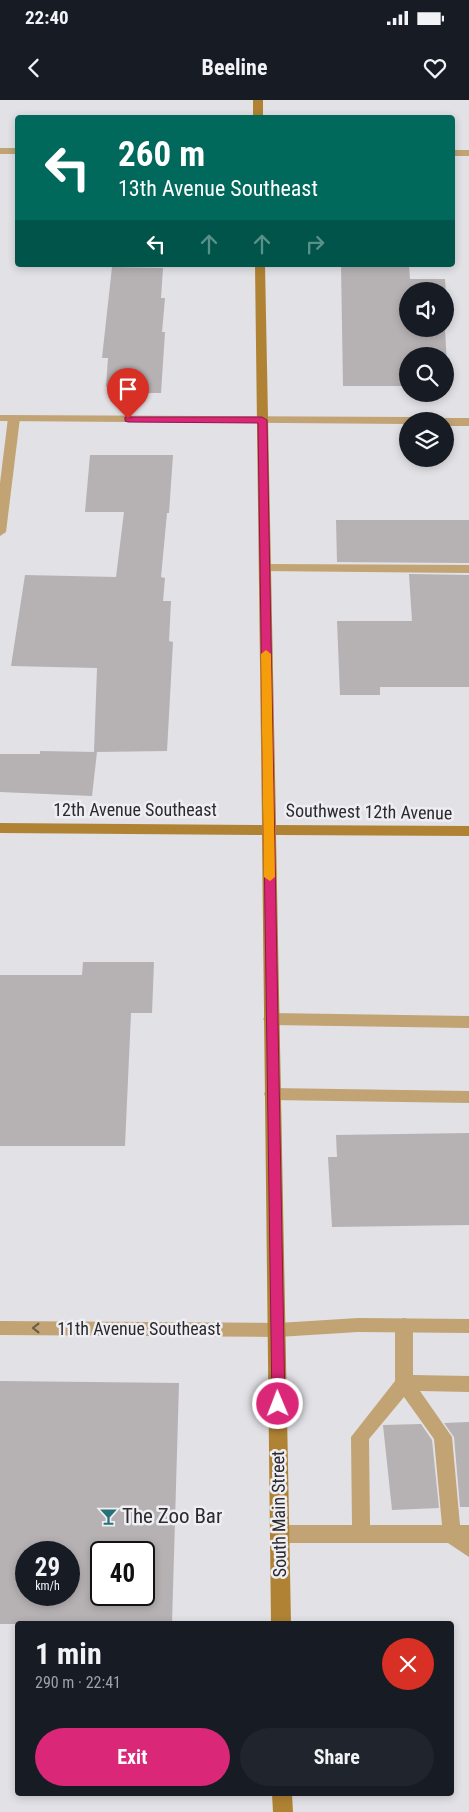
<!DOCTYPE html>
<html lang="en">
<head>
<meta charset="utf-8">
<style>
  :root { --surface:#171b24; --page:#20242c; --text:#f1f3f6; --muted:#9ea1a6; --accent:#db2777 }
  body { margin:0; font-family:"Roboto Condensed",sans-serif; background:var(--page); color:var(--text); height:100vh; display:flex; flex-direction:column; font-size:19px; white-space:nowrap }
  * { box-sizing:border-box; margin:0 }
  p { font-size:16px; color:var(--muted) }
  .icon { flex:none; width:28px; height:28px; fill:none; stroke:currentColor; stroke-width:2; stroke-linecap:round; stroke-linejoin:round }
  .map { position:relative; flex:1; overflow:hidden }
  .side { position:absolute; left:15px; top:1521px; width:439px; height:175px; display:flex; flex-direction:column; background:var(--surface); border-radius:5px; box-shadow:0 2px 8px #0003 }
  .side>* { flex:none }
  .top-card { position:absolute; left:15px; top:15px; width:440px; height:152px; border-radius:5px; box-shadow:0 2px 8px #0003; background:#00695c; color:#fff; overflow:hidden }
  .buttons { position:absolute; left:399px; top:182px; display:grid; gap:10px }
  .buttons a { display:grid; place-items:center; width:55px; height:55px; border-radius:50%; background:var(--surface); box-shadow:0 2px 8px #0003; font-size:25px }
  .speed { position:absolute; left:15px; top:1441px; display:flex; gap:10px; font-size:25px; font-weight:700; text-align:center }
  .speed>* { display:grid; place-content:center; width:65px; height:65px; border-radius:50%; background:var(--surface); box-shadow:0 2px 8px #0003; line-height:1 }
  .speed small { font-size:12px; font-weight:400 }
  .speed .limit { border:2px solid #111; border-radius:8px; background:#fff; color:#111 }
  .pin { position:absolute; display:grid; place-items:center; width:42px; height:42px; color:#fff; margin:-51px -21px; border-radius:50% 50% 50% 0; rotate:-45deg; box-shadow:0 0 5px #0007 }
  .pin .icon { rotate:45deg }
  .me { position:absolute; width:55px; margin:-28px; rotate:359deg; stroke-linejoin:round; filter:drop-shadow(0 0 4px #0008) }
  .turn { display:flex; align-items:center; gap:18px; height:105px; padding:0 20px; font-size:22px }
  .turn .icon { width:65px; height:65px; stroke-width:2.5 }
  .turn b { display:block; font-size:35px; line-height:42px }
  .lanes { display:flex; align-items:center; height:48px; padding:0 20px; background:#0003; justify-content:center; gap:25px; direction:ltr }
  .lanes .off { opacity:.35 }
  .round { display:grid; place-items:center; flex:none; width:52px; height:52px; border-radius:26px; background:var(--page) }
  .overview { display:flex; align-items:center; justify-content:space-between; height:85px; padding:0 20px }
  h1 { font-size:30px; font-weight:700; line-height:38px }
  .action { display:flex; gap:10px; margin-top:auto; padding:10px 20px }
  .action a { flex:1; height:58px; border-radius:30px; background:var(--accent); color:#fff; font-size:20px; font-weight:700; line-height:58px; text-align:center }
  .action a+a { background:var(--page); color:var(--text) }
  .status { display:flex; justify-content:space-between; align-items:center; height:35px; padding:0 25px; background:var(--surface); direction:ltr }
  .status svg { height:14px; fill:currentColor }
  header { display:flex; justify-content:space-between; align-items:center; height:65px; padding:0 20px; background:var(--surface); font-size:22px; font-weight:700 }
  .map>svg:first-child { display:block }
  .building { fill:#b6b1b3; fill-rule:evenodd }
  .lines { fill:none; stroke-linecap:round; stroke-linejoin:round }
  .lane { fill:#c1a374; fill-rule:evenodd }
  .street { fill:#c1a374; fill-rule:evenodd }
  .secondary { fill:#b08334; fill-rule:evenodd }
  .oneway { stroke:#675b49 }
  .route { fill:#db2777; stroke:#8e194d }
  .slow { fill:#f59e0b }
  .labels { text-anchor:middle; stroke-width:5; stroke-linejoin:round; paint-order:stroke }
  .street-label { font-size:18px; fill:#2b2b2d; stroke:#efeef3 }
  .near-poi-label { font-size:21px; fill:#2b2b2d; stroke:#efeef3; text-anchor:start }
</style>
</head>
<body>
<div class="status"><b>22:40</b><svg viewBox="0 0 49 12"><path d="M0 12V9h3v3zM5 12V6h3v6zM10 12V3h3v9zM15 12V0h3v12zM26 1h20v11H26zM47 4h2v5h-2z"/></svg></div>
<header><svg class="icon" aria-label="back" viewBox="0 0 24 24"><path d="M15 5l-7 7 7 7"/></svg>Beeline<svg class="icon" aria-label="heart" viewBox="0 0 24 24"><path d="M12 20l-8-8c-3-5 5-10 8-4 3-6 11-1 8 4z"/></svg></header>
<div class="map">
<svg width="469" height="1712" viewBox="0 0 469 1712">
  <rect width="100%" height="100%" fill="#e2e1e6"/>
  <g class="building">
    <path d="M 341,165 L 409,165 L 410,179 L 445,179 L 447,209 L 445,209 L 445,191 L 408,191 L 408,229 L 445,229 L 448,283 L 445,283 L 445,256 L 408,256 L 408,282 L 403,282 L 404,286 L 343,286 Z"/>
    <path d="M 112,167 L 163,168 L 161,198 L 165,198 L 162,232 L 165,232 L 161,293 L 132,293 L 133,287 L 106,287 L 108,258 L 102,258 Z"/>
    <path d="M 90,355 L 173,355 L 169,413 L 167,413 L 161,477 L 165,478 L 163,501 L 171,501 L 169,541 L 173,542 L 167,651 L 94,652 L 97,568 L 11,566 L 25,475 L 116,477 L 124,412 L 85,412 Z"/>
    <path d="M 336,420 L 469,420 L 469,463 L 337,462 Z"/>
    <path d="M 409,474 L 469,475 L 469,587 L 380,587 L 380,595 L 340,595 L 337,521 L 412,521 Z"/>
    <path d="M 40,651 L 97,652 L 92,696 L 0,692 L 0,654 L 40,654 Z"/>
    <path d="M 83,862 L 154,862 L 152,913 L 131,913 L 125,1046 L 0,1046 L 0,875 L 82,875 Z"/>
    <path d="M 469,1033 L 469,1125 L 332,1127 L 328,1057 L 337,1057 L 336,1035 Z"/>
    <path d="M 0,1281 L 179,1283 L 172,1524 L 0,1524 ZM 26,1452 L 69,1452 L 69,1495 L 26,1495 ZM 101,1452 L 144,1452 L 144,1495 L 101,1495 Z"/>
    <path d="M 469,1322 L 469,1407 L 460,1407 L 454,1337 L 444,1323 Z"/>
    <path d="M 421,1324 L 432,1340 L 439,1408 L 392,1410 L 383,1325 Z"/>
  </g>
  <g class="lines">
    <g class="lane">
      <path d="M 14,315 L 20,318 L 6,432 L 0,436 L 0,383 L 8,318 Z"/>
      <path d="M 265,464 L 469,465 L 469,473 L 261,471 L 259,468 Z"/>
      <path d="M 271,913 L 469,916 L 469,928 L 271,925 L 266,923 L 263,919 L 266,915 Z"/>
      <path d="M 272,988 L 469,991 L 469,1003 L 272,1000 L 266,998 L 264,994 L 266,990 Z"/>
      <path d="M 404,1218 L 410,1220 L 413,1225 L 413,1275 L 469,1276 L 469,1292 L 420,1291 L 452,1337 L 460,1425 L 469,1425 L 469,1457 L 448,1443 L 280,1443 L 273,1440 L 271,1434 L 273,1428 L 280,1425 L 352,1425 L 351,1337 L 395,1281 L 395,1225 L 398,1220 ZM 404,1297 L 434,1339 L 442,1425 L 370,1425 L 369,1339 Z"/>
    </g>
    <g class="street">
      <rect x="0" y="48" width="18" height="6"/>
      <rect x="452" y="50" width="17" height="6"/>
      <path d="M 0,315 L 411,317 L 417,321 L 408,321 L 408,324 L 0,321 Z"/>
      <path d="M 445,318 L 469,318 L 469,326 L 445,326 L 445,321 L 440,321 Z"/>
      <path d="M 358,1218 L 469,1219 L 469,1233 L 358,1232 L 278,1237 L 0,1235 L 0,1221 L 278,1223 Z"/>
    </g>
    <g class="secondary">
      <rect x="253" y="0" width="10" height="18"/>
      <path d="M 255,165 L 265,165 L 276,725 L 469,726 L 469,736 L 276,735 L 291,1524 L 271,1524 L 262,735 L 0,733 L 0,723 L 262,725 Z"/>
      <path d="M 272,1694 L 292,1694 L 293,1712 L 273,1712 Z"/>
    </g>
  </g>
  <defs><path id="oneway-chevron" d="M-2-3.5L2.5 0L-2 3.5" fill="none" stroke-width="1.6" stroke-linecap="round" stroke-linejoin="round" transform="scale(1.25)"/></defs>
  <use class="oneway" href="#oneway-chevron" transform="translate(36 1228) rotate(-180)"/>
  <path class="route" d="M 125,317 L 262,317 L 267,320 L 285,1304 L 283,1308 L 278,1310 L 274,1308 L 272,1304 L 258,323 L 128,322 L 125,321 Z"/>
  <path class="slow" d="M 266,550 L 271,554 L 275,777 L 270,781 L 264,777 L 261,554 Z"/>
  <defs>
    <symbol id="bar-bare" viewBox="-9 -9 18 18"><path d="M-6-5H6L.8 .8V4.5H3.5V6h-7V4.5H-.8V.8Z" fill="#277179" stroke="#efeef3" stroke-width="2.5" paint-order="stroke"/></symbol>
  </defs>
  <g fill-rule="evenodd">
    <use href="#bar-bare" x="96" y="1404" width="25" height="25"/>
  </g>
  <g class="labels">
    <g class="street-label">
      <text x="135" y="716">12th Avenue Southeast</text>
      <text transform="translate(369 712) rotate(1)" y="6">Southwest 12th Avenue</text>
      <text x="139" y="1235">11th Avenue Southeast</text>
      <text transform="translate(279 1414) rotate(-91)" y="6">South Main Street</text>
    </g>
    <g class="near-poi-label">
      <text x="122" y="1423">The Zoo Bar</text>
    </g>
  </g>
</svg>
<div class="buttons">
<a><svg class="icon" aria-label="sound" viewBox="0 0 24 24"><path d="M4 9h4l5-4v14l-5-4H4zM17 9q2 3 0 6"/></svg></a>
<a><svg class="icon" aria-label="search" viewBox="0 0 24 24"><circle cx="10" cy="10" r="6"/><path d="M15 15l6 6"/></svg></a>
<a><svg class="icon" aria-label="layers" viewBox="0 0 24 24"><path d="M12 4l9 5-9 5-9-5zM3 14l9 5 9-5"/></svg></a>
</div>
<div class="speed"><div>29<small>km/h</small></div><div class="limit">40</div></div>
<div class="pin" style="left:128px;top:319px;background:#d93025"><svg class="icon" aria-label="arrive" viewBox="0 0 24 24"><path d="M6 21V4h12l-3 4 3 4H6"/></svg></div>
<svg class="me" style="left:278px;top:1304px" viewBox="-20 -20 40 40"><circle r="17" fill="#db2777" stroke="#fff" stroke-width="3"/><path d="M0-11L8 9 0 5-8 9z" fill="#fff"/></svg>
<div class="top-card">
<div class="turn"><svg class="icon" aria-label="left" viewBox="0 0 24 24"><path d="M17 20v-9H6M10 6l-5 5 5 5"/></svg><div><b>260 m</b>13th Avenue Southeast</div></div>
<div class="lanes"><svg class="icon" aria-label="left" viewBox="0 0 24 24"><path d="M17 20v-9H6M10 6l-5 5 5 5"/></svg><svg class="icon off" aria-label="ahead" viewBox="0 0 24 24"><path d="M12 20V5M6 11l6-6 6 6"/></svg><svg class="icon off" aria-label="ahead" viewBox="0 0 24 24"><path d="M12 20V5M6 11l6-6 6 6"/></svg><svg class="icon off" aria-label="right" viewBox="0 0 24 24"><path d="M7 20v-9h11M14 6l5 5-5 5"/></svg></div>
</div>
<section class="side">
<div class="overview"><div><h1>1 min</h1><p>290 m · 22:41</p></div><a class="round" style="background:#d93025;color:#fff"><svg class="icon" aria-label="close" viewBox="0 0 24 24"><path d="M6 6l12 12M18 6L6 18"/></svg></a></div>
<div class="action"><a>Exit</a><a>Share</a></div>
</section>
</div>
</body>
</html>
